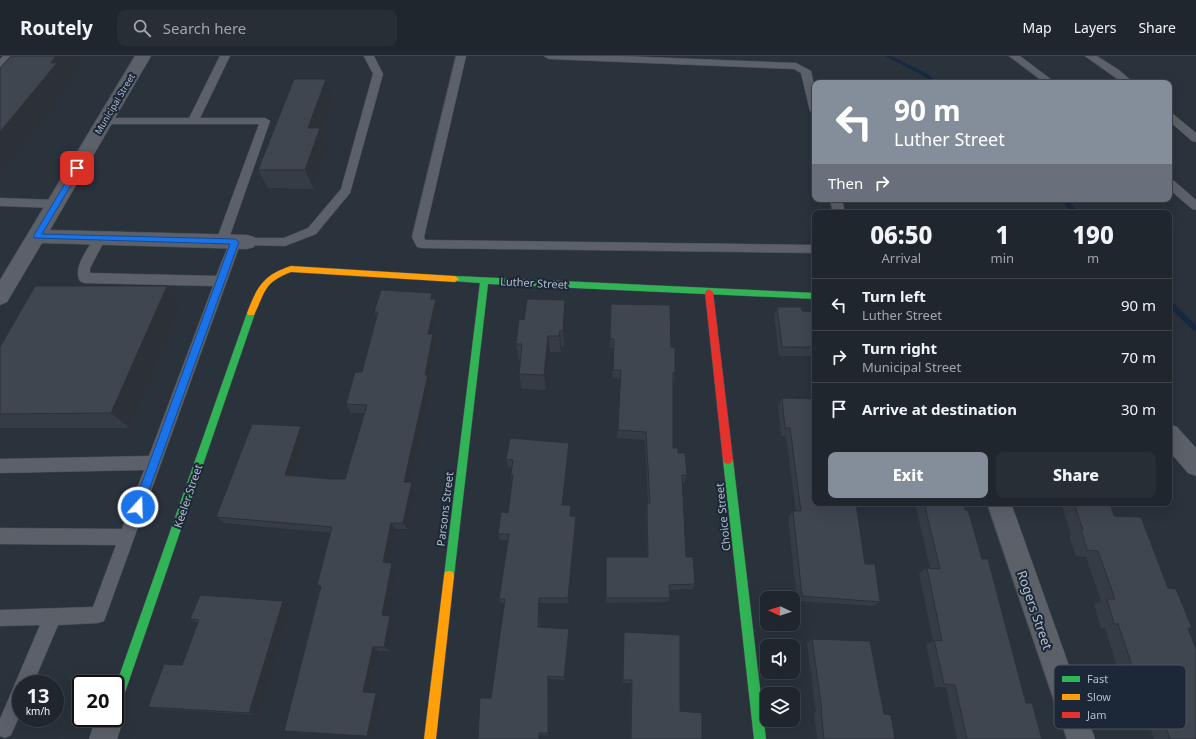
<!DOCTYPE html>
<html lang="en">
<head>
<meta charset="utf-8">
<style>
  :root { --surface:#20262d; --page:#282e35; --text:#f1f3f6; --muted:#a2a5aa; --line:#3d4349; --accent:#848d9a }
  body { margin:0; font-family:"Noto Sans",sans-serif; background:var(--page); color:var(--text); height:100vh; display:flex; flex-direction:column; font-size:15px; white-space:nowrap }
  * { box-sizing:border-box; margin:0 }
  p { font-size:13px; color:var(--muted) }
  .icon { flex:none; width:22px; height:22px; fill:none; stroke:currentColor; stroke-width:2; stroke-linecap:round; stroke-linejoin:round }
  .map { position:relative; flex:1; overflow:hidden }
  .drawer { position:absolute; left:812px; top:154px; width:360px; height:296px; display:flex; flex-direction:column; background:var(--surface); border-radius:8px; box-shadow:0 4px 16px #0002,0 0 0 1px var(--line) }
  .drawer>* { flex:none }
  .banner { position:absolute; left:812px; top:24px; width:360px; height:122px; border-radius:8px; box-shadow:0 4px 16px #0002,0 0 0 1px var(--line); background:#848d9a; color:#fff; overflow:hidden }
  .needle { width:26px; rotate:273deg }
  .controls { position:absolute; left:760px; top:535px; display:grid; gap:8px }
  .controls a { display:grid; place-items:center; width:40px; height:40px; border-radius:8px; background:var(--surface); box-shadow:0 4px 16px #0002,0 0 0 1px var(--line); font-size:20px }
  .speed { position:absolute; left:12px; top:619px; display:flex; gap:8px; font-size:20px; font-weight:700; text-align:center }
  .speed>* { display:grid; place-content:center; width:52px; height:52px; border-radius:50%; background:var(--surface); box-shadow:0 4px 16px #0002,0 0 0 1px var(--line); line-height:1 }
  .speed small { font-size:10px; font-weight:400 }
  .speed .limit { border:2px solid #111; border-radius:6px; background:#fff; color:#111 }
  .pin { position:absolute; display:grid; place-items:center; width:34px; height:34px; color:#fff; margin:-17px; border-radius:8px; box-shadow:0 2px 6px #0006 }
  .me { position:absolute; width:44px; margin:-22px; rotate:20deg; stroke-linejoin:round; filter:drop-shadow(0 0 3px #0008) }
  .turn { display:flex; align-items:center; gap:14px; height:84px; padding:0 16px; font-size:18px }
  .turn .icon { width:52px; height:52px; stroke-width:2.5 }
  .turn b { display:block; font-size:28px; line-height:34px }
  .then { display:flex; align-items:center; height:38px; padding:0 16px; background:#0003; gap:8px; font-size:15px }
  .eta { display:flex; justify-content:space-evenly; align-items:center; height:68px; text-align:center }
  .eta b { font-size:24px; font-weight:800; line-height:28px }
  .button { display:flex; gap:8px; margin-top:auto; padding:8px 16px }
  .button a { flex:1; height:46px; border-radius:8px; background:var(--accent); color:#fff; font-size:16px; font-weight:800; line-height:46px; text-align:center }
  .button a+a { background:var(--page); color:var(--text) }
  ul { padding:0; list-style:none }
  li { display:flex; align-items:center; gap:12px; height:52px; padding:0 16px; border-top:1px solid var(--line) }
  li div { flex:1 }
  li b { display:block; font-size:15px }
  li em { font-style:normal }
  header { display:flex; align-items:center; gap:24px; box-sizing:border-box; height:56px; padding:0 20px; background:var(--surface); border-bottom:1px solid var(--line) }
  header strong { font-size:19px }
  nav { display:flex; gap:22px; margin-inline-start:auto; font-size:14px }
  .search { width:280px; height:36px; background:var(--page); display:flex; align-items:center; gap:10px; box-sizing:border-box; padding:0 14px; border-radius:8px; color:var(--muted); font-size:15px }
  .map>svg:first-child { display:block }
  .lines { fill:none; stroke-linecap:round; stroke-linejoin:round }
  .stream { fill:#172841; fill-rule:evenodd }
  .lane-casing { stroke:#484e57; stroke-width:1 }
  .street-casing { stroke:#484e57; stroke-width:1 }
  .fast-casing { stroke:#484e57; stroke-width:1 }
  .slow-casing { stroke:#484e57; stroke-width:1 }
  .jam-casing { stroke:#484e57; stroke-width:1 }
  .lane { fill:#5b6069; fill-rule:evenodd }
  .street { fill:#5b6069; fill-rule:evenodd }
  .fast { fill:#30b455; fill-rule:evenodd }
  .slow { fill:#ff9f0a; fill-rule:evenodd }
  .jam { fill:#e5322d; fill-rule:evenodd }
  .wall { fill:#363c45 }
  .shaded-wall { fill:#2c3138 }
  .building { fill:#3f4650; stroke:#2c3138 }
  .route { fill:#1a73e8; stroke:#114b97 }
  .labels { text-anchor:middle; stroke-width:4; stroke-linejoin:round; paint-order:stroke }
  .far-street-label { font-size:9px; fill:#b4becc; stroke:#1c2837 }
  .street-label { font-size:11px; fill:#b4becc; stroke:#1c2837 }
  .near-street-label { font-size:13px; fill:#b4becc; stroke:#1c2837 }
  .key { fill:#1c2837; stroke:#4a5564; stroke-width:1 }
  .key-label { font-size:11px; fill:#b4becc }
</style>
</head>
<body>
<header>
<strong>Routely</strong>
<div class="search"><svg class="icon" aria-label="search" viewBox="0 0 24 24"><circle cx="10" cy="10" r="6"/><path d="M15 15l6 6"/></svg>Search here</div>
<nav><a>Map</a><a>Layers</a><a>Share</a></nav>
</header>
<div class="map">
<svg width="1196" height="683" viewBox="0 0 1196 683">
  <rect width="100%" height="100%" fill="#2a323c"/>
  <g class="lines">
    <g class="stream">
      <path d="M 885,0 L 891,0 L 926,17 L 938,27 L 933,27 L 922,19 Z"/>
      <path d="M 1060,143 L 1066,143 L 1080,157 L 1073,157 Z"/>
      <path d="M 1169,245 L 1171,245 L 1196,269 L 1196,276 L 1194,275 L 1169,251 Z"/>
    </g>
    <defs>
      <g id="lane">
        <path d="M 3,0 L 13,0 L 3,11 L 0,12 L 0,3 Z"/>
        <path d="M 220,0 L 230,0 L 200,62 L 265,62 L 270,65 L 228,185 L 226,188 L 222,189 L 218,188 L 216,185 L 259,68 L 105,68 L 100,65 L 105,62 L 189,62 Z"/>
        <path d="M 364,0 L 374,0 L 383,18 L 350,137 L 316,178 L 285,190 L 243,189 L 241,186 L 243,183 L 247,182 L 284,182 L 308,172 L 341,133 L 373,18 Z"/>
        <path d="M 456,0 L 466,0 L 424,181 L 425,184 L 815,189 L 815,197 L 421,192 L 417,191 L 412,181 Z"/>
        <path d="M 544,0 L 620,0 L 796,7 L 811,15 L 815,33 L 815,58 L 810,55 L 801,17 L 794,13 L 549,3 Z"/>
        <path d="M 1009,0 L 1020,0 L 1056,27 L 1045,27 Z"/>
        <path d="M 1085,0 L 1097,0 L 1119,14 L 1134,27 L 1123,27 Z"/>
        <path d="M 1169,57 L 1173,58 L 1196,77 L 1196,86 L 1192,85 L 1169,65 Z"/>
        <path d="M 1169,123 L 1173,124 L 1196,144 L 1196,154 L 1192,153 L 1169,133 Z"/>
        <path d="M 0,142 L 56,144 L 60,145 L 62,148 L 60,151 L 56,152 L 0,150 Z"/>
        <path d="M 830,143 L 842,143 L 845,157 L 833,157 Z"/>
        <path d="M 100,178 L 104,179 L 106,182 L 90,212 L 90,217 L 216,220 L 231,183 L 235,182 L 239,183 L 241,186 L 104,565 L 98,567 L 58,569 L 33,628 L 21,628 L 21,656 L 11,679 L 5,682 L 0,680 L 0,663 L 40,569 L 0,570 L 0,554 L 93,551 L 116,489 L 0,488 L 0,472 L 122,473 L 144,414 L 0,417 L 0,403 L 149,400 L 213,230 L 84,227 L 80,225 C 72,212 89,191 96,179 Z"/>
      </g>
      <g id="street">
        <path d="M 135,0 L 151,0 L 50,174 L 247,179 L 254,181 L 256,186 L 254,191 L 247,193 L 42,187 L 7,246 L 0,249 L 0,224 Z"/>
        <path d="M 1169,368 L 1177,371 L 1196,392 L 1196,420 L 1188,417 L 1169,395 Z"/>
        <path d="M 987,447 L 1011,447 L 1095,683 L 1067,683 Z"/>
        <path d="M 115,650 L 120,652 L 124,662 L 117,683 L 89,683 L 96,662 L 115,662 Z"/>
      </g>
      <g id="fast">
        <path d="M 455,220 L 815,237 L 815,243 L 488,228 L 454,520 L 453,524 L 449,525 L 445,524 L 444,520 L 480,227 L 452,225 L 451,223 L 452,221 Z"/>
        <path d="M 251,254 L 255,257 L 121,648 L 119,652 L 115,654 L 115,632 L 247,257 Z"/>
        <path d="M 728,400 L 731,401 L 733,404 L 766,683 L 754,683 L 723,404 L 725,401 Z"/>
      </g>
      <g id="slow">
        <path d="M 291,210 L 455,220 L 459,223 L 455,226 L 291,216 C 263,227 266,235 254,259 L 248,259 L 247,257 C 257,231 263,219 291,210 Z"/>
        <path d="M 449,515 L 453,516 L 454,520 L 436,683 L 424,683 L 444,520 L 445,516 Z"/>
      </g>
      <path id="jam" d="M 709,233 L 713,236 L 733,404 L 731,407 L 728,408 L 725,407 L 723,404 L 705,236 Z"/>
    </defs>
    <use href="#lane" class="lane-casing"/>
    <use href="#street" class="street-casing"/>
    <use href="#fast" class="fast-casing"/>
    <use href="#slow" class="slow-casing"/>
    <use href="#jam" class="jam-casing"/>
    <use href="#lane" class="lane"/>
    <use href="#street" class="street"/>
    <use href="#fast" class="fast"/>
    <use href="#slow" class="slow"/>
    <use href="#jam" class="jam"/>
  </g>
  <g class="wall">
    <path d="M 334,43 L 322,76 L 328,91 L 314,133 L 268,132 L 258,114 Z"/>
    <path d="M 167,230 L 182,247 L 130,372 L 0,372 L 0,291 Z"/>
    <path d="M 432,237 L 434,243 L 439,253 L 433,278 L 437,287 L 430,322 L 432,327 L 410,426 L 416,433 L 408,473 L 396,473 L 389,506 L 397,512 L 388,559 L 390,560 L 396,564 L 390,595 L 378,595 L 369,636 L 376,637 L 382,639 L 374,681 L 292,676 L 284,675 L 320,531 L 317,529 L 331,477 L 224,467 L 216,461 L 307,378 L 294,420 L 331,423 L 345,423 L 364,357 L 351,357 L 346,348 L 362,316 L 377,261 L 374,256 Z"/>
    <path d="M 611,248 L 671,291 L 675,317 L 674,325 L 673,325 L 673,392 L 678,397 L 687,419 L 685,426 L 682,426 L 686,501 L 695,528 L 693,533 L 670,534 L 670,542 L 668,546 L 606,547 L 606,501 L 647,501 L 646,453 L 647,447 L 648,447 L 645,384 L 617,382 L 620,323 L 612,322 L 614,292 L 610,292 Z"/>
    <path d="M 777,251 L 802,255 L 815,256 L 815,300 L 779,300 L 774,260 Z"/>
    <path d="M 566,261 L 564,291 L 561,291 L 561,296 L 550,296 L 546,334 L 522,333 L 519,318 L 520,304 L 519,304 L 516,288 L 524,264 Z"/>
    <path d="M 782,342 L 865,508 L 880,546 L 873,550 L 797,545 L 788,461 L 793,455 L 796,455 L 786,380 L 781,380 L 778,350 Z"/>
    <path d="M 570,394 L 564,449 L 571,456 L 571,460 L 576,460 L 576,467 L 569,547 L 540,547 L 540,572 L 569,577 L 565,624 L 550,623 L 549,679 L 540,679 L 540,683 L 478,683 L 491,642 L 505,548 L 501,547 L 499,543 L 508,484 L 500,484 L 498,478 L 508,457 L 512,424 L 511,419 L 512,411 L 508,411 L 506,403 Z"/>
    <path d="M 915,447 L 964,447 L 965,454 L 982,503 L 1026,647 L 1042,683 L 957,683 L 946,631 L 935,631 L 926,588 L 933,585 L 919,517 L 927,512 L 930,512 Z"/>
    <path d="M 1061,447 L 1110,447 L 1114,460 L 1168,532 L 1192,572 L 1188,573 L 1196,683 L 1154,683 L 1139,640 L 1126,639 L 1105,572 L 1101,572 L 1094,548 L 1101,545 L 1086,501 L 1076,500 L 1069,480 L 1071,479 Z"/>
    <path d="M 291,549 L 259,659 L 160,653 L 148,651 L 182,609 L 198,567 L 190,563 Z"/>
    <path d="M 624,576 L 680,655 L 702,683 L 630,683 L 631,627 L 622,627 L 624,580 Z"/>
    <path d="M 812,583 L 884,658 L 895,683 L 817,683 L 814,657 L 816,656 L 807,587 Z"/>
  </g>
  <g class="shaded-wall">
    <path d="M 56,0 L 86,0 L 68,23 L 71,27 L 0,117 L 0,76 Z"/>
    <path d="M 326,23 L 334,43 L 322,76 L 328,91 L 314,133 L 305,114 L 308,72 Z"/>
    <path d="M 167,230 L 182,247 L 130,372 L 111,357 Z"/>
    <path d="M 432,237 L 435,246 L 436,243 L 439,253 L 431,287 L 428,278 L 431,243 Z"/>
    <path d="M 565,244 L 566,261 L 564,291 L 563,275 Z"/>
    <path d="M 560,275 L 561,291 L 561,296 L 559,280 Z"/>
    <path d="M 433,278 L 437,287 L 430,322 L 432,327 L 409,432 L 404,426 Z"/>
    <path d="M 548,280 L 550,296 L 546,334 L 544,319 Z"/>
    <path d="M 301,370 L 307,378 L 292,426 L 285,419 Z"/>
    <path d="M 569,387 L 570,394 L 563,455 L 562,449 Z"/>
    <path d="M 412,426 L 416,433 L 408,473 L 403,467 Z"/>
    <path d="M 571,449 L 571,456 L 570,466 L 570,460 Z"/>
    <path d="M 576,460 L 576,467 L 569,547 L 568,542 Z"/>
    <path d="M 391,467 L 396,473 L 388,512 L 383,506 Z"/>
    <path d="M 392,507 L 397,512 L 388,564 L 382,559 Z"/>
    <path d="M 539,542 L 540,547 L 539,576 L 538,571 Z"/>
    <path d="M 283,545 L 291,549 L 259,659 L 249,657 Z"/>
    <path d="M 390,560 L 396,564 L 390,595 L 384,591 Z"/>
    <path d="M 569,573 L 569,577 L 565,624 L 564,621 Z"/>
    <path d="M 373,591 L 378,595 L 369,639 L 363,636 Z"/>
    <path d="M 548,620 L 550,623 L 549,679 L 548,677 Z"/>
    <path d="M 376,637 L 382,639 L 374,681 L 367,680 Z"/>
    <path d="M 539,677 L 540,679 L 540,683 L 539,683 Z"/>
  </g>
  <g class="building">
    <path d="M 11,0 L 56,0 L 51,7 L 57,7 L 0,76 L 0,12 Z"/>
    <path d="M 294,23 L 326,23 L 308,72 L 320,72 L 305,114 L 258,114 Z"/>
    <path d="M 35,230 L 167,230 L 111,357 L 0,358 L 0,291 Z"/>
    <path d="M 381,234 L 432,237 L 431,243 L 436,243 L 428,278 L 433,278 L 425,319 L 428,319 L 404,426 L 412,426 L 403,467 L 391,467 L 383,506 L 392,507 L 382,559 L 390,560 L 384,591 L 373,591 L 363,636 L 376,637 L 367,680 L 284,675 L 321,530 L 317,529 L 332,471 L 216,461 L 252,368 L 301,370 L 285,419 L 331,423 L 345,423 L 367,349 L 346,348 L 355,316 L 362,316 L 378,256 L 374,256 Z"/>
    <path d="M 527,243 L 565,244 L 563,275 L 560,275 L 559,280 L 548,280 L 544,319 L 519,318 L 522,288 L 516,288 L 519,263 L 524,264 Z"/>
    <path d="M 611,248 L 670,249 L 671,291 L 675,292 L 675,317 L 673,317 L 673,392 L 678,392 L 678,397 L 685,397 L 687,419 L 682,419 L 686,501 L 693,501 L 695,528 L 669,529 L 670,542 L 606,542 L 606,501 L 648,501 L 647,447 L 650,447 L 646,376 L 618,374 L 621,314 L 613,314 L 614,283 L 610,283 Z"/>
    <path d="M 777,251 L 801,251 L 802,255 L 815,256 L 815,291 L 782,291 Z"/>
    <path d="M 782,342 L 815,343 L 815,447 L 856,447 L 865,508 L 875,508 L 880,546 L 802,540 L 793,455 L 801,455 L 790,372 L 785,372 Z"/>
    <path d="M 510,382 L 569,387 L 562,449 L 571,449 L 570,460 L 576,460 L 568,542 L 539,542 L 538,571 L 569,573 L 564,621 L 548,620 L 548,677 L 539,677 L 539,683 L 478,683 L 480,642 L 491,642 L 505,543 L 499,543 L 509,478 L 498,478 L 501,456 L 508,457 L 513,419 L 511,419 L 513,404 L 506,403 Z"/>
    <path d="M 924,447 L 964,447 L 965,454 L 968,454 L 982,503 L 988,503 L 1026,647 L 1032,647 L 1042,683 L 967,683 L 955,629 L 944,628 L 934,584 L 942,585 L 927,512 L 940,513 Z"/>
    <path d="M 1074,447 L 1110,447 L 1114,460 L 1141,461 L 1168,532 L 1176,533 L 1192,572 L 1188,572 L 1196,593 L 1196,683 L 1170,683 L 1154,637 L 1141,636 L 1118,568 L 1114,568 L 1107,543 L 1115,543 L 1098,495 L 1087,494 L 1081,473 L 1083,474 Z"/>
    <path d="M 200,539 L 283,545 L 249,657 L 148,651 L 164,608 L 182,609 L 199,564 L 190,563 Z"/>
    <path d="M 624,576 L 680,579 L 680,655 L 702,657 L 702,683 L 631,683 L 632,624 L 623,624 Z"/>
    <path d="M 812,583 L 870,585 L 884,658 L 891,659 L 895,683 L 824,683 L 821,654 L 822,655 Z"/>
  </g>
  <path class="route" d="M 77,110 L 81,112 L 42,178 L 235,183 L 239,186 L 143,451 L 142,455 L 138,456 L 135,455 L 133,451 L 230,188 L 34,182 L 34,179 L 75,111 Z"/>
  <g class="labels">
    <g class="far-street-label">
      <text transform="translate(115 48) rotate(-59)" y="3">Municipal Street</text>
    </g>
    <g class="street-label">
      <text transform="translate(534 227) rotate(3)" y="4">Luther Street</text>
      <text transform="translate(188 440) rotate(-71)" y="4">Keeler Street</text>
      <text transform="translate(445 453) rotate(-83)" y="4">Parsons Street</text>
      <text transform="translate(723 461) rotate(-96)" y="4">Choice Street</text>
    </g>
    <g class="near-street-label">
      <text transform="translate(1035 554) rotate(71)" y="5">Rogers Street</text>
    </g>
  </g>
  <rect x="1054" y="609" width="132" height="64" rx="6" class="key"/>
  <rect x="1062" y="620" width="18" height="6" fill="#30b455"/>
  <rect x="1062" y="638" width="18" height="6" fill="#ff9f0a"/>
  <rect x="1062" y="656" width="18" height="6" fill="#e5322d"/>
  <g class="key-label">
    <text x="1087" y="627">Fast</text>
    <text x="1087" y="645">Slow</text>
    <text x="1087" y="663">Jam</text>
  </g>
</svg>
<div class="controls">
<a><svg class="needle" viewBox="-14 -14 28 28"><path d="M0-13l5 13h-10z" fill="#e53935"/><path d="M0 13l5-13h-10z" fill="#a2a5aa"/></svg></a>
<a><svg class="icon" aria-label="sound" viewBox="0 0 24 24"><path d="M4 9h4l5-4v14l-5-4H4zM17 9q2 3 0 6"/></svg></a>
<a><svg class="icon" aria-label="layers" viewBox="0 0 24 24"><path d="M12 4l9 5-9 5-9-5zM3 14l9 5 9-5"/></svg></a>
</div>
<div class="speed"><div>13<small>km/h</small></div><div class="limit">20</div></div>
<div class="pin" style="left:77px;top:112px;background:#d93025"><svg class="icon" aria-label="arrive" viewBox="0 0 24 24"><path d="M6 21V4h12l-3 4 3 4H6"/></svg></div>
<svg class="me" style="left:138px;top:451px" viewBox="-20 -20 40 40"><circle r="17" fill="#1a73e8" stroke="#fff" stroke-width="3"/><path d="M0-11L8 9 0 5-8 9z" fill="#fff"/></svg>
<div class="banner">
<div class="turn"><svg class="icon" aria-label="left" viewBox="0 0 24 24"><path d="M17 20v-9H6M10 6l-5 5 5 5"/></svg><div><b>90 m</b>Luther Street</div></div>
<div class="then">Then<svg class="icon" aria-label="right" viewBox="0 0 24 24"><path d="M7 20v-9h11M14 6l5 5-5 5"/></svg></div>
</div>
<section class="drawer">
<div class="eta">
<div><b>06:50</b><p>Arrival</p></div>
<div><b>1</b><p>min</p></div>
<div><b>190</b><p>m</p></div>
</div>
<ul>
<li><svg class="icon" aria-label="left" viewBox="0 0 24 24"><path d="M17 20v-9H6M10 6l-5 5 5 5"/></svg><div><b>Turn left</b><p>Luther Street</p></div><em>90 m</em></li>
<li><svg class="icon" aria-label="right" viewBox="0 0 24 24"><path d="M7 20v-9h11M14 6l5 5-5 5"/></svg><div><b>Turn right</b><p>Municipal Street</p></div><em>70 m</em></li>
<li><svg class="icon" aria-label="arrive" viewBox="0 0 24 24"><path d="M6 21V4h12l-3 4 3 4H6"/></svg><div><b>Arrive at destination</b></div><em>30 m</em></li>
</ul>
<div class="button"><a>Exit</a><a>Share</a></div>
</section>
</div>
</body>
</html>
